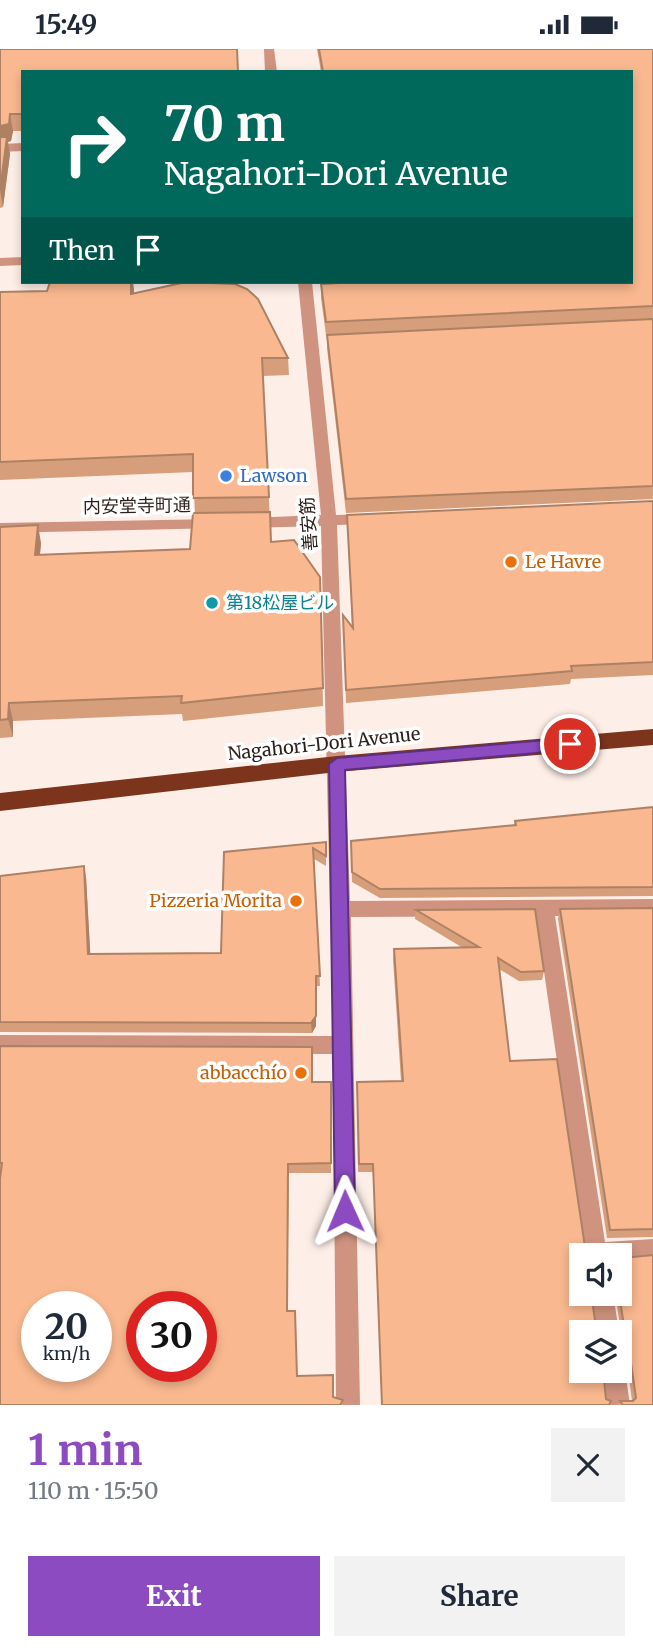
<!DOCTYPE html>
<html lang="en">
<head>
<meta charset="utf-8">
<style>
  :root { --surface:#fff; --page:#f2f2f3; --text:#1f2937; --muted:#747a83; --accent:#8c4bc0 }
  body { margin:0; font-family:Merriweather,"Noto Sans JP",serif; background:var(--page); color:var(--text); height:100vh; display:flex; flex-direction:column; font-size:26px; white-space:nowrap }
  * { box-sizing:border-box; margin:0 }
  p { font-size:23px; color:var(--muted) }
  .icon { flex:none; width:38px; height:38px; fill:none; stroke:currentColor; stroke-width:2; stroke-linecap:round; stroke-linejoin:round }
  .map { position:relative; height:1356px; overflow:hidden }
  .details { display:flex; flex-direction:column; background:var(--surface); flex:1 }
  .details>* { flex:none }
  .guide { position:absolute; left:21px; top:21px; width:612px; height:214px; border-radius:0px; box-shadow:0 4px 10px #0003; background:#00695c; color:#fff; overflow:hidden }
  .buttons { position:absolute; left:569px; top:1194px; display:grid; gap:14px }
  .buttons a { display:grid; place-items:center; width:63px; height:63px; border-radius:0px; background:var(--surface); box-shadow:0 4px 10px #0003; font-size:35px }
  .speed { position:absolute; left:21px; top:1242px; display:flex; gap:14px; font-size:35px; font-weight:700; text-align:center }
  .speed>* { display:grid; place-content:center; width:91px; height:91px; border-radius:50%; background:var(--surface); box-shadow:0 4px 10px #0003; line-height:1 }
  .speed small { font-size:18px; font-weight:400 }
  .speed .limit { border:10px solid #d22; background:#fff; color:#111 }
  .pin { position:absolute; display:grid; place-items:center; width:60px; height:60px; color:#fff; margin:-30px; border:4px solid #fff; border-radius:50%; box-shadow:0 2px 7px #0007 }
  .me { position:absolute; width:77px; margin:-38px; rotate:359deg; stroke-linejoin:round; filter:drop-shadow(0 0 5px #0008) }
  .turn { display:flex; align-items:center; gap:24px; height:147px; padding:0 28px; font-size:32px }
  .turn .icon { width:91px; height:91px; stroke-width:2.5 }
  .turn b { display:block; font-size:49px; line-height:60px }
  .then { display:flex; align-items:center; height:66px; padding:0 28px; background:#0003; gap:14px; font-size:26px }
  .round { display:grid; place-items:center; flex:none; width:74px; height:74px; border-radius:0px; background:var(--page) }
  .summary { display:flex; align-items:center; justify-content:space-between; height:119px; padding:0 28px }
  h1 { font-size:42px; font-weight:700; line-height:52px; color:var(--accent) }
  .cta { display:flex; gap:14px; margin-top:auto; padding:14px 28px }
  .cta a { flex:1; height:80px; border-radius:0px; background:var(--accent); color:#fff; font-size:28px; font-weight:700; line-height:80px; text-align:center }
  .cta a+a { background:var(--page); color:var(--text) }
  .status { display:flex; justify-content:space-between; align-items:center; height:49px; padding:0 35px; background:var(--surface); direction:ltr }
  .status svg { height:19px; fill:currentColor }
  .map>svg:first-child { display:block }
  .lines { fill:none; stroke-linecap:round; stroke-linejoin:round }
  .minor { fill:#cf937f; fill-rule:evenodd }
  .highway { fill:#7c341c; fill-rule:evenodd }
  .wall { fill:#d69e7b; fill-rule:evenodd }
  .shaded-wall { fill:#ae8164 }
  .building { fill:#f9b88f; stroke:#ae8164; stroke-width:2; fill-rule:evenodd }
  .route { fill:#8c4bc0; stroke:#5b317d; stroke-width:2 }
  .shop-dot { fill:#3f7fe0; stroke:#fff; stroke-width:2.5 }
  .food-dot { fill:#e8710a; stroke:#fff; stroke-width:2.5 }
  .culture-dot { fill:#0f9aa8; stroke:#fff; stroke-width:2.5 }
  .labels { text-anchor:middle; stroke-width:7; stroke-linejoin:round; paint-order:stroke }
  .shop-label { font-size:18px; fill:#366cbe; stroke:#fff; text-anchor:start }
  .street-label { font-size:18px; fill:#2d1f1a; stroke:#fff }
  .food-label { font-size:18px; fill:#c56008; stroke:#fff; text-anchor:end }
  .culture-label { font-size:18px; fill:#0d838f; stroke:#fff; text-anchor:start }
</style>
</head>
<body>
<div class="status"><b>15:49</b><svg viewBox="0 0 49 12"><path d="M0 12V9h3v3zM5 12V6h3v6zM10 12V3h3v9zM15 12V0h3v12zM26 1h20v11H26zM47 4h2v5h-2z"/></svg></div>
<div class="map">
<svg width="653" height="1356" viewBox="0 0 653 1356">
  <rect width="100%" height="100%" fill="#feeee8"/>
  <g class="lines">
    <g class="minor">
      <path d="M 264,0 L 274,0 L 277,23 L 265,23 Z"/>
      <path d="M 23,94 L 23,102 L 0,103 L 0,95 Z"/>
      <path d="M 23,208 L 23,216 L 0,217 L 0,209 Z"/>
      <path d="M 298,233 L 312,233 L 336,466 L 370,465 L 378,470 L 370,475 L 337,476 L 350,852 L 653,850 L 653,866 L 555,867 L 605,1193 L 653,1190 L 653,1212 L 620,1214 L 620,1206 L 585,1206 L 536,867 L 351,868 L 360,1356 L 336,1356 L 333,1005 L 0,1004 L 0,986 L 333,987 L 321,477 L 247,479 L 239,474 L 247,469 L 321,466 Z"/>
      <path d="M 216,470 L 221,471 L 224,475 L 221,479 L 0,484 L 0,474 Z"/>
      <path d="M 589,1244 L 613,1244 L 619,1283 L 595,1283 Z"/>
      <path d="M 620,1312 L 625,1321 L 630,1356 L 606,1356 L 601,1321 L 620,1321 Z"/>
    </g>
    <path class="highway" d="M 653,680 L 653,696 L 337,723 L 0,762 L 0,744 L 337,707 Z"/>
  </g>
  <g class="wall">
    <path d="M 0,0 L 23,23 L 23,82 L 13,82 L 11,92 L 8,93 L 10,105 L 3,158 L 0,159 Z"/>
    <path d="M 317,0 L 653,0 L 653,450 L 346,464 L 327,299 L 327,286 L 326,286 L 321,249 L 321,235 L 339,234 L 339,233 L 632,233 L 632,23 L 321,23 Z"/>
    <path d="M 134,240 L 134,244 L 288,309 L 289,326 L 263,327 L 271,493 L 320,528 L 323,657 L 183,672 L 182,665 L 13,672 L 13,688 L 0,689 L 0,478 L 41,494 L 40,506 L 190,500 L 195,464 L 193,423 L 0,431 L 0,243 Z"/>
    <path d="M 653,452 L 653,626 L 571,630 L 570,635 L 346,654 L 343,566 L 352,578 L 347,466 Z"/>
    <path d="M 653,758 L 653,847 L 380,849 L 352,833 L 351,792 L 514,776 L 515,772 Z"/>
    <path d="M 326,793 L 326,817 L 314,810 L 320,937 L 316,937 L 316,977 L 312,984 L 0,983 L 0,827 L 86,828 L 90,905 L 221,904 L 224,803 Z"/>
    <path d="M 653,859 L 653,1188 L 607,1189 L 558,870 L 560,860 Z"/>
    <path d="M 535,860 L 544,922 L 542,931 L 519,932 L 499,920 L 510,1012 L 557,1010 L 585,1198 L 620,1201 L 623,1209 L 653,1206 L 653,1356 L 618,1356 L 620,1352 L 632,1352 L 628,1321 L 621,1310 L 620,1313 L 620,1283 L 581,1283 L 581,1321 L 603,1321 L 606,1350 L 611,1352 L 609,1356 L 382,1356 L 373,1123 L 358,1123 L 357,1042 L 357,1033 L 401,1032 L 393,910 L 394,900 L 463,899 L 415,870 L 416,861 ZM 581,1206 L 620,1206 L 620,1244 L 615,1244 L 620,1277 L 596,1278 L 591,1244 L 581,1244 Z"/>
    <path d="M 0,997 L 312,1033 L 331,1033 L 331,1124 L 289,1124 L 287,1262 L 297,1327 L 333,1348 L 343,1351 L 343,1356 L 0,1356 L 1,1123 L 0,1123 Z"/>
  </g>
  <g class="shaded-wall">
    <path d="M 10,65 L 13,82 L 11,92 L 8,93 L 10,105 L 3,158 L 0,141 L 0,77 Z"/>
    <path d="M 131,233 L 133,233 L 134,240 L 133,263 L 131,245 Z"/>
    <path d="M 38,476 L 41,494 L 38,524 L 35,506 Z"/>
    <path d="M 9,654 L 13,672 L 13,688 L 8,670 Z"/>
    <path d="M 84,817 L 86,828 L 91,916 L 88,905 Z"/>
    <path d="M 316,967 L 316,977 L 312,984 L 311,974 Z"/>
  </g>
  <g class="building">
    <path d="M 0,0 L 237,0 L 238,23 L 23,23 L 23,65 L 10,65 L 9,75 L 0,77 Z"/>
    <path d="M 319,0 L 653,0 L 653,257 L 326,273 L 321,235 L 358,233 L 632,233 L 632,23 L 323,23 Z"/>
    <path d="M 0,88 L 7,88 L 0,141 Z"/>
    <path d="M 50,233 L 131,233 L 131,245 L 186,233 L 235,235 L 247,240 L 258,250 L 288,309 L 262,309 L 269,448 L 193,449 L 193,405 L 0,413 L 0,243 L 47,242 Z"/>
    <path d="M 653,270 L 653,437 L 346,450 L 327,286 Z"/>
    <path d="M 653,452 L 653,613 L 571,617 L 572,622 L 346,641 L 343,566 L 353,579 L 347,466 Z"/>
    <path d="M 270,463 L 271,493 L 294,491 L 320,528 L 323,639 L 181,654 L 182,647 L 9,654 L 8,670 L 0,671 L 0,478 L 38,476 L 35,506 L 190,500 L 193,464 Z"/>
    <path d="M 653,758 L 653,838 L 380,840 L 352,823 L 351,792 L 516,776 L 515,772 Z"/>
    <path d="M 326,793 L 326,807 L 313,799 L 320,927 L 316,927 L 316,967 L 311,974 L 0,973 L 0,827 L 84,817 L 88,905 L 221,904 L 224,803 Z"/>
    <path d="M 653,859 L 653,1180 L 610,1181 L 560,860 Z"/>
    <path d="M 535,860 L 544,922 L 521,923 L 498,909 L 510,1012 L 557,1010 L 585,1198 L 620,1201 L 623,1209 L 653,1206 L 653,1356 L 623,1356 L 620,1352 L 633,1352 L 636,1349 L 631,1314 L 623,1302 L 620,1311 L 620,1283 L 581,1283 L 581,1321 L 603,1321 L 606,1350 L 611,1352 L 609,1356 L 382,1356 L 373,1115 L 359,1115 L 357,1033 L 403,1032 L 394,900 L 479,898 L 416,861 ZM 581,1206 L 620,1206 L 619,1244 L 624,1277 L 596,1278 L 591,1244 L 581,1244 Z"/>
    <path d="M 0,997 L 312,998 L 312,1033 L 331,1033 L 331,1114 L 288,1115 L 287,1262 L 295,1262 L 297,1327 L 333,1326 L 333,1348 L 343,1351 L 340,1356 L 0,1356 L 0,1130 L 2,1114 L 0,1114 ZM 37,1258 L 96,1258 L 96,1318 L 37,1318 ZM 142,1258 L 201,1258 L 201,1318 L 142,1318 Z"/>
  </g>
  <path class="route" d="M 570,689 L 578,695 L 570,701 L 345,721 L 355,1162 L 352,1169 L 345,1172 L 338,1169 L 335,1162 L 329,715 L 337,709 Z"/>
  <circle class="shop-dot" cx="226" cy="427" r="7"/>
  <g class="food-dot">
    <circle cx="511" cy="513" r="7"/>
    <circle cx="296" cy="852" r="7"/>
    <circle cx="301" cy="1024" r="7"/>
  </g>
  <circle class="culture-dot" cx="212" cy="554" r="7"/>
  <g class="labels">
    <g class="shop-label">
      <text x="240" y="433">Lawson</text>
    </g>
    <g class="street-label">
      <text transform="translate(137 457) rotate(-1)" y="6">内安堂寺町通</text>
      <text transform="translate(309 475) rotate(-94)" y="6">善安筋</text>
      <text transform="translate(324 695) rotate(-6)" y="6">Nagahori-Dori Avenue</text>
    </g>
    <g class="food-label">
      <text x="525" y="519" text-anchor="start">Le Havre</text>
      <text x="282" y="858">Pizzeria Morita</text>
      <text x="287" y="1030">abbacchío</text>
    </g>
    <g class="culture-label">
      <text x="226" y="560">第18松屋ビル</text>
    </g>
  </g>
</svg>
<div class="buttons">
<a><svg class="icon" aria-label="sound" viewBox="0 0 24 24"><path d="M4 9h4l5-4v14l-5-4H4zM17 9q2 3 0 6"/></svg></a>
<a><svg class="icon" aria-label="layers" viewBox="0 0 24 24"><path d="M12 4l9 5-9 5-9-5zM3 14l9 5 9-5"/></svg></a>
</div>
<div class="speed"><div>20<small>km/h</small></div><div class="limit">30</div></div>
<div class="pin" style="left:570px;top:695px;background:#d93025"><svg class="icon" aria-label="arrive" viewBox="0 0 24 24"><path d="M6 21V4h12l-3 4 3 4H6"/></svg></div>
<svg class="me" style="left:345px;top:1162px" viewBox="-20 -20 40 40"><path d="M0-17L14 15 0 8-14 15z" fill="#8c4bc0" stroke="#fff" stroke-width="4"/></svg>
<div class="guide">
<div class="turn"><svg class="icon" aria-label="right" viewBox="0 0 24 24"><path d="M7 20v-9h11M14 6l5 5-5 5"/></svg><div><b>70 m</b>Nagahori-Dori Avenue</div></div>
<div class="then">Then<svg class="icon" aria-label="arrive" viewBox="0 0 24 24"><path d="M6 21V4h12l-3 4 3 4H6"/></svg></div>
</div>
</div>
<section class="details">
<div class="summary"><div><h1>1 min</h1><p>110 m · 15:50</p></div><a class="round"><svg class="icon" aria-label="close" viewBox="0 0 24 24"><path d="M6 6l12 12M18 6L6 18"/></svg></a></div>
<div class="cta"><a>Exit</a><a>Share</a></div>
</section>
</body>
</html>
